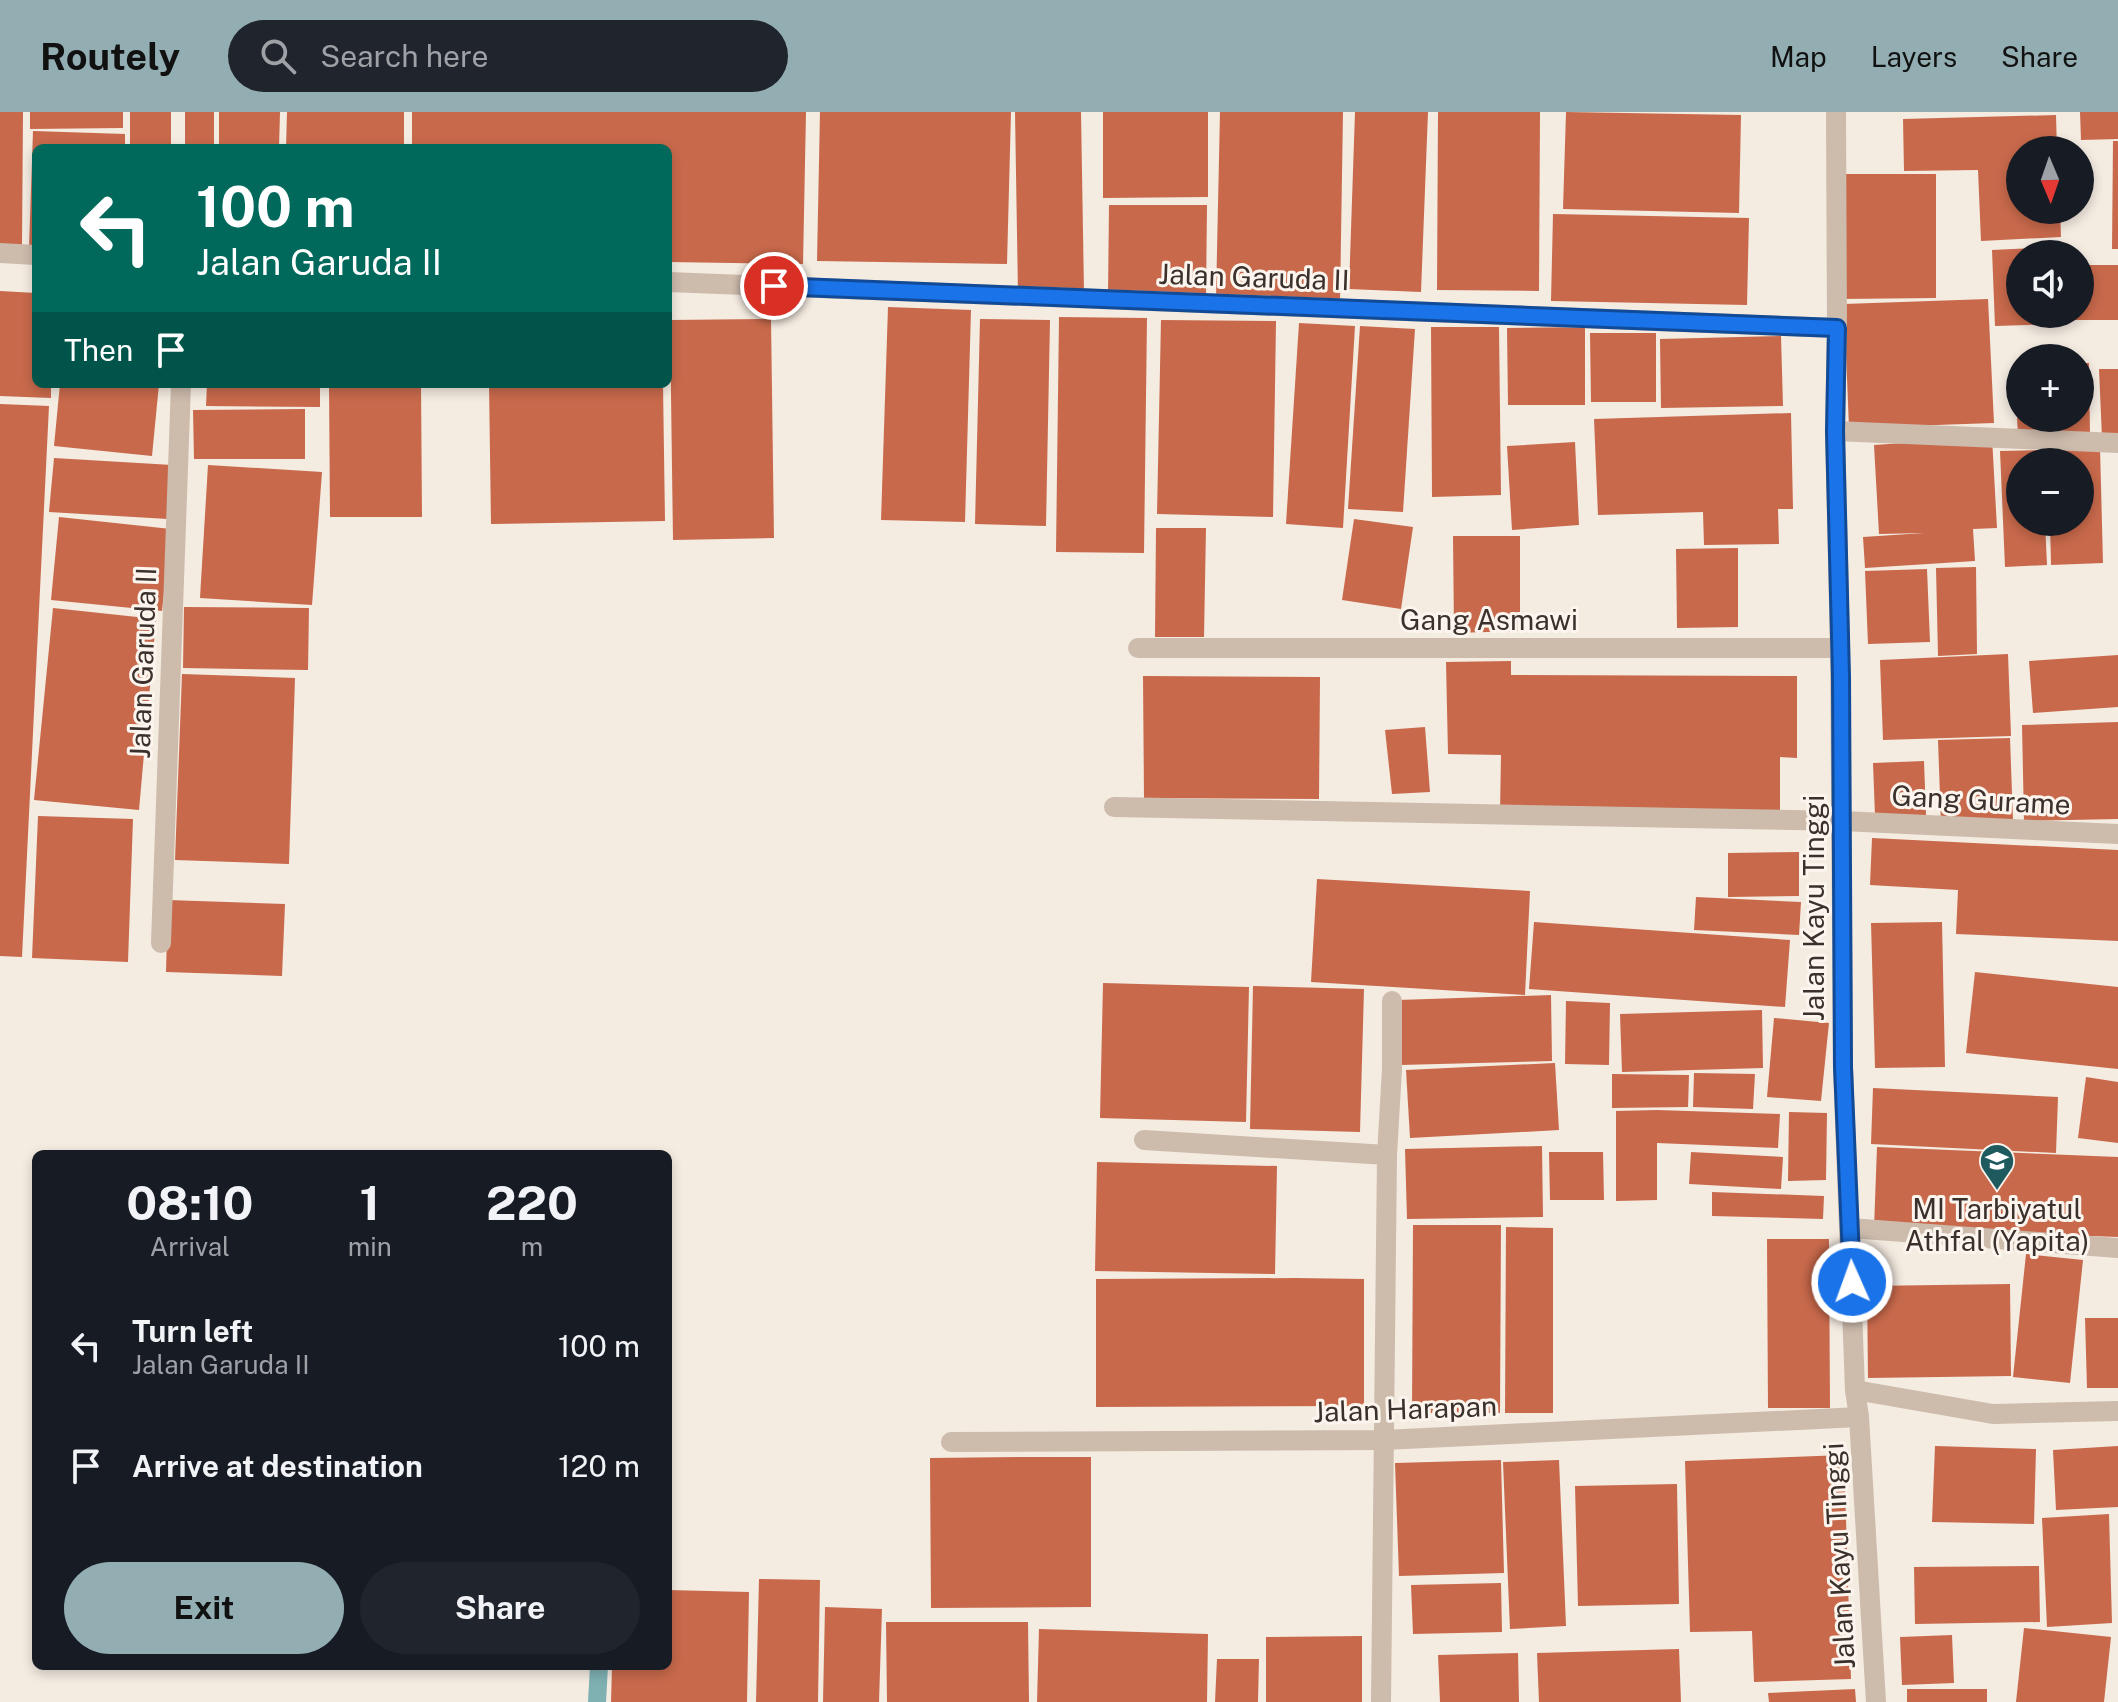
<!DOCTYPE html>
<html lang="en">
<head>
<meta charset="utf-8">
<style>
  :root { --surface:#171b24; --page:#20242c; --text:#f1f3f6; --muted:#9ea1a6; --accent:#92aeb2 }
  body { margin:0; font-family:"Public Sans",sans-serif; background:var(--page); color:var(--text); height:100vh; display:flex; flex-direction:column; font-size:30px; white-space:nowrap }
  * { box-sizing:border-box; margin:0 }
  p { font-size:26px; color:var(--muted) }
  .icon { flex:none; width:44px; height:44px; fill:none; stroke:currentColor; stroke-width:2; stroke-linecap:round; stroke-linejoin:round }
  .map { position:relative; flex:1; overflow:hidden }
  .sheet { position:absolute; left:32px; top:1038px; width:640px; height:520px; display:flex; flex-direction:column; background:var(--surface); border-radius:12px; box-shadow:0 4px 12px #0003 }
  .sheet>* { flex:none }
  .hud { position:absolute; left:32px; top:32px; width:640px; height:244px; border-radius:12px; box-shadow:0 4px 12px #0003; background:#00695c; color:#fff; overflow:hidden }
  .needle { width:52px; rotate:178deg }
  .tools { position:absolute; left:2006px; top:24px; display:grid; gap:16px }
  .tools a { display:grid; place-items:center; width:88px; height:88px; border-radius:50%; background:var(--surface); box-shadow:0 4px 12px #0003; font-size:40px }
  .pin { position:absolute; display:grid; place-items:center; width:68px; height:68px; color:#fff; margin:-34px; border:4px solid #fff; border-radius:50%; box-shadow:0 2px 8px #0007 }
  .me { position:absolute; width:88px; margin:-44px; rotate:358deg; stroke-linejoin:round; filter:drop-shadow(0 0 6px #0008) }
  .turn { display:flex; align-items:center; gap:28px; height:168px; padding:0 32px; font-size:36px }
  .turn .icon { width:104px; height:104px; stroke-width:2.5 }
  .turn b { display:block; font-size:56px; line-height:68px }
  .then { display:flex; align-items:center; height:76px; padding:0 32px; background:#0003; gap:16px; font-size:30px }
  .eta { display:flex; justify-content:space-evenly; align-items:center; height:136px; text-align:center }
  .eta b { font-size:48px; font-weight:700; line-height:56px }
  .action { display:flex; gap:16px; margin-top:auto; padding:16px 32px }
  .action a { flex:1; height:92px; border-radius:48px; background:var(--accent); color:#111; font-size:32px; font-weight:700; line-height:92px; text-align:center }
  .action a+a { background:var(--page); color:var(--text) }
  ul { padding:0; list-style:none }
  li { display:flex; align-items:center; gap:24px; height:120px; padding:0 32px }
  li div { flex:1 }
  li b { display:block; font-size:30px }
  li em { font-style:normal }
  header { display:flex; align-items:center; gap:48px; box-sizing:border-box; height:112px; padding:0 40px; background:var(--accent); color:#111 }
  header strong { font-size:38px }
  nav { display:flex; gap:44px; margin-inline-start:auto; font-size:28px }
  .search { width:560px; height:72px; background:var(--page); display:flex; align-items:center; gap:20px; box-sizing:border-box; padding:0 28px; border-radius:44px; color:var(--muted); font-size:30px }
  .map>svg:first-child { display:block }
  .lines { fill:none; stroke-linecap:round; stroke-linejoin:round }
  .stream { stroke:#7fb0b2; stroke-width:18 }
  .building { fill:#c8694b }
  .service { stroke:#cdbbac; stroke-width:20 }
  .minor { stroke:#cdbbac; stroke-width:20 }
  .tertiary { stroke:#cdbbac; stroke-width:20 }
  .route-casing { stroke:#114b97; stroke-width:20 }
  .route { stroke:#1a73e8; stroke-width:14 }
  .labels { text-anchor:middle; stroke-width:6; stroke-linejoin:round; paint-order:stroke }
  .street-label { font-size:28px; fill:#3b302b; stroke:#fbf5ee }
  .poi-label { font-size:28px; fill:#3b302b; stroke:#fbf5ee }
</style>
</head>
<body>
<header>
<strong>Routely</strong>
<div class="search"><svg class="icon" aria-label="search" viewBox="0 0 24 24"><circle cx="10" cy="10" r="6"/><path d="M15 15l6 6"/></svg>Search here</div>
<nav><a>Map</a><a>Layers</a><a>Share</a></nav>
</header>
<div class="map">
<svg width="2118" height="1590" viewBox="0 0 2118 1590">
  <rect width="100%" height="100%" fill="#f4ebe1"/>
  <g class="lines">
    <path class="stream" d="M 597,1590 L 599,1554"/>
  </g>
  <g class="building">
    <path d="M 0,0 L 23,0 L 22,135 L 0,134 Z"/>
    <path d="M 30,0 L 123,0 L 123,16 L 30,17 Z"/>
    <rect x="130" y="0" width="41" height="36"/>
    <rect x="185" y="0" width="29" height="36"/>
    <path d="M 219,0 L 280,0 L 279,36 L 219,36 Z"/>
    <path d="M 287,0 L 404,0 L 404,36 L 286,36 Z"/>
    <path d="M 412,0 L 806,0 L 803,152 L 668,150 L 668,36 L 412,36 Z"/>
    <path d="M 820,0 L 1011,0 L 1007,152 L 817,149 Z"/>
    <path d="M 1015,0 L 1081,0 L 1084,180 L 1018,182 Z"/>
    <path d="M 1103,0 L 1208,0 L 1208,85 L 1103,86 Z"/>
    <path d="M 1220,0 L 1343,0 L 1340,189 L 1216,186 Z"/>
    <path d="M 1355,0 L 1428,0 L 1421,180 L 1349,177 Z"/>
    <path d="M 1438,0 L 1540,0 L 1539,179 L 1437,178 Z"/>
    <path d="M 1566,0 L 1741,3 L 1739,101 L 1563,97 Z"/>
    <path d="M 2080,0 L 2118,0 L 2118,27 L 2081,28 Z"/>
    <path d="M 2056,3 L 2057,38 L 2020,38 L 2020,98 L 2060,98 L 2061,125 L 1981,129 L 1978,58 L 1904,59 L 1903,7 Z"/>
    <path d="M 33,19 L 125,22 L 125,36 L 36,36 L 36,136 L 29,136 Z"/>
    <path d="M 2113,29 L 2118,29 L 2118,137 L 2112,137 Z"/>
    <path d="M 1841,62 L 1936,62 L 1936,186 L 1841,187 Z"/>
    <path d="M 1109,93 L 1207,93 L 1206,184 L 1108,184 Z"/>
    <path d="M 1553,102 L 1749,106 L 1747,193 L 1551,189 Z"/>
    <path d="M 2059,135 L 2059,142 L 2020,142 L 2020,202 L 2062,202 L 2062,212 L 1995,214 L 1992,138 Z"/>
    <path d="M 2080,153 L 2118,153 L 2118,208 L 2069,208 L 2069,202 L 2080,202 Z"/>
    <path d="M 0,179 L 36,181 L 36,272 L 51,272 L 51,286 L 0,284 Z"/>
    <path d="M 1988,187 L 1994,311 L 1849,316 L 1844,192 Z"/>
    <path d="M 888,195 L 971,198 L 965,410 L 881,408 Z"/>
    <path d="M 1059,205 L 1147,206 L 1144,441 L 1056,440 Z"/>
    <path d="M 771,207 L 774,426 L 673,428 L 670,208 Z"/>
    <path d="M 980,207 L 1050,208 L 1046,414 L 975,412 Z"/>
    <path d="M 1161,208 L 1276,209 L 1273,405 L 1157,402 Z"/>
    <path d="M 1299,211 L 1355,214 L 1343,416 L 1286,412 Z"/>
    <path d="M 1360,214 L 1415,217 L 1403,400 L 1348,397 Z"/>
    <path d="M 1431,215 L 1499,215 L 1501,383 L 1432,385 Z"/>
    <path d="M 1585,215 L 1585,293 L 1508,293 L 1507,216 Z"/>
    <path d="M 1590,221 L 1656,221 L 1656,290 L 1591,290 Z"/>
    <path d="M 1781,224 L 1783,294 L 1661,296 L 1660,227 Z"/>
    <path d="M 2080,251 L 2089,251 L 2090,322 L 2018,323 L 2017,306 L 2080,306 Z"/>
    <path d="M 2016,252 L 2020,252 L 2020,304 L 2017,304 Z"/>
    <path d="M 2099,257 L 2118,257 L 2118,325 L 2102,326 Z"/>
    <path d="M 60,272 L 159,272 L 152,344 L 54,334 Z"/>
    <path d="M 207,272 L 320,272 L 320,295 L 206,294 Z"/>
    <path d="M 329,272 L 421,272 L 422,405 L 330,405 Z"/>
    <path d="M 489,272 L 663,272 L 665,409 L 491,412 Z"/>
    <path d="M 0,292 L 49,294 L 22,845 L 0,844 Z"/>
    <path d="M 305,297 L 305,347 L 194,347 L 193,298 Z"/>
    <path d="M 1791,301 L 1793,397 L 1778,397 L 1779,432 L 1704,433 L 1703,400 L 1598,403 L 1594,307 Z"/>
    <path d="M 1992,325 L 1997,416 L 1973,417 L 1975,449 L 1865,456 L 1863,425 L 1924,421 L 1879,422 L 1874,333 Z"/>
    <path d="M 1575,330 L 1579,413 L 1512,418 L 1507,334 Z"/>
    <path d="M 2100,336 L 2103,451 L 2051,453 L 2050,410 L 2080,410 L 2080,350 L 2048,350 L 2048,338 Z"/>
    <path d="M 2043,338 L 2043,350 L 2020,350 L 2020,410 L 2045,410 L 2047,453 L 2005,455 L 2000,339 Z"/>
    <path d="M 54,346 L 172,353 L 168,407 L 49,400 Z"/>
    <path d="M 208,353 L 322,360 L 312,493 L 200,486 Z"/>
    <path d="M 59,405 L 171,417 L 162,499 L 51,488 Z"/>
    <path d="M 1354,407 L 1413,415 L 1401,497 L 1342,488 Z"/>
    <path d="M 1156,416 L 1206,416 L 1204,525 L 1155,525 Z"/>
    <path d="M 1453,424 L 1520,424 L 1520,519 L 1454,521 Z"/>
    <path d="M 1738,436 L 1738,515 L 1677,516 L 1676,437 Z"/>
    <path d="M 1976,455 L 1977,542 L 1938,544 L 1936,456 Z"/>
    <path d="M 1927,457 L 1930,530 L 1868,532 L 1865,459 Z"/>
    <path d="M 184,495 L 309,496 L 308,558 L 183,556 Z"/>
    <path d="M 53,496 L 156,507 L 139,698 L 34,688 Z"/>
    <path d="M 2008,542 L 2011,624 L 1883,628 L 1880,548 Z"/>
    <path d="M 2118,543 L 2118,595 L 2033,601 L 2029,549 Z"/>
    <path d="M 1511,549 L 1511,563 L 1797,564 L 1797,646 L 1780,645 L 1780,702 L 1500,702 L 1501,643 L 1448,642 L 1446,550 Z"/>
    <path d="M 182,562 L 295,566 L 289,752 L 175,748 Z"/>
    <path d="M 1143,564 L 1320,565 L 1319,687 L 1144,686 Z"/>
    <path d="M 2118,610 L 2118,707 L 2024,709 L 2022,613 Z"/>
    <path d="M 1425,615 L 1430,680 L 1392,682 L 1385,618 Z"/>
    <path d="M 2010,626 L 2013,709 L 1941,712 L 1938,628 Z"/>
    <path d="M 1924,649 L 1926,703 L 1875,704 L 1873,651 Z"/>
    <path d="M 38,704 L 133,707 L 128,850 L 32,846 Z"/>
    <path d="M 1872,726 L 2118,738 L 2118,829 L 1956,822 L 1958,778 L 1870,773 Z"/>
    <path d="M 1799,740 L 1799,784 L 1728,785 L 1728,741 Z"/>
    <path d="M 1317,767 L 1530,779 L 1525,883 L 1311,870 Z"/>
    <path d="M 1696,785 L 1801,790 L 1799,823 L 1694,818 Z"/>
    <path d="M 168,788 L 285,792 L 282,864 L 166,860 Z"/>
    <path d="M 1534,810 L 1790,828 L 1785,895 L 1529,877 Z"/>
    <path d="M 1942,810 L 1945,955 L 1875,956 L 1871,811 Z"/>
    <path d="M 1975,860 L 2118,875 L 2118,957 L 1966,941 Z"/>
    <path d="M 1103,871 L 1249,875 L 1246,1010 L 1100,1006 Z"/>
    <path d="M 1253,874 L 1364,877 L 1360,1020 L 1250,1017 Z"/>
    <path d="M 1551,883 L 1552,949 L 1400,953 L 1398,888 Z"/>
    <path d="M 1566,889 L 1610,891 L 1609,953 L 1565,952 Z"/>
    <path d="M 1762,898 L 1763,956 L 1622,960 L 1620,902 Z"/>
    <path d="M 1774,906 L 1829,911 L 1821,989 L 1767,985 Z"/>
    <path d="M 1555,951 L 1559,1018 L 1410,1026 L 1406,958 Z"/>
    <path d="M 1694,961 L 1755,962 L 1753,997 L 1693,995 Z"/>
    <path d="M 1612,962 L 1689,963 L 1688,995 L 1612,996 Z"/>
    <path d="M 2086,965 L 2118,970 L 2118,1031 L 2078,1026 Z"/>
    <path d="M 1873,976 L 2058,985 L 2056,1041 L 1871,1032 Z"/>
    <path d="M 1657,998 L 1780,1002 L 1778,1036 L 1657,1031 L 1657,1088 L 1616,1089 L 1616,999 Z"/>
    <path d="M 1789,1000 L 1827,1001 L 1826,1068 L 1788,1069 Z"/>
    <path d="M 1542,1034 L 1543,1105 L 1407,1107 L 1405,1037 Z"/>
    <path d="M 1877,1035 L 2118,1045 L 2118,1125 L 1874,1116 Z"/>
    <path d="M 1549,1040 L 1603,1040 L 1604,1088 L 1550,1088 Z"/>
    <path d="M 1691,1040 L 1783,1045 L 1781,1077 L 1689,1072 Z"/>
    <path d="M 1097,1050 L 1277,1054 L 1275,1162 L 1095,1159 Z"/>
    <path d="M 1712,1080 L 1824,1084 L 1823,1107 L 1712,1104 Z"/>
    <path d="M 1413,1113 L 1501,1113 L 1500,1301 L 1412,1301 Z"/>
    <path d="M 1506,1115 L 1553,1116 L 1553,1301 L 1505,1301 Z"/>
    <path d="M 1767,1127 L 1829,1127 L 1830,1296 L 1768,1296 Z"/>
    <path d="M 2026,1142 L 2083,1148 L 2070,1271 L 2013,1265 Z"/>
    <path d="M 1295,1166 L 1364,1167 L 1364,1294 L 1096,1295 L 1096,1167 Z"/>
    <path d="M 2010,1172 L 2011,1264 L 1868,1266 L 1867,1174 Z"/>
    <path d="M 2085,1206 L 2118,1206 L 2118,1276 L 2087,1276 Z"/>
    <path d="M 1935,1334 L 2036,1337 L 2034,1412 L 1932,1410 Z"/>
    <path d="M 2118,1334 L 2118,1395 L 2056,1398 L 2053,1338 Z"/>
    <path d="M 1844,1343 L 1851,1567 L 1754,1570 L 1752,1519 L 1690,1520 L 1685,1349 Z"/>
    <path d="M 1026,1345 L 1091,1345 L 1091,1495 L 931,1496 L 930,1346 Z"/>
    <path d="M 1501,1348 L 1504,1461 L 1399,1464 L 1395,1351 Z"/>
    <path d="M 1559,1348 L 1566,1514 L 1510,1517 L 1503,1350 Z"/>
    <path d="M 1677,1372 L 1679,1492 L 1578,1494 L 1575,1374 Z"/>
    <path d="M 2109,1402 L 2112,1511 L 2047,1515 L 2042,1406 Z"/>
    <path d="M 2039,1454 L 2040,1510 L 1915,1512 L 1914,1455 Z"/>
    <path d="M 759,1467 L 820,1468 L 818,1590 L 756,1590 Z"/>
    <path d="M 1501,1471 L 1502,1520 L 1413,1522 L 1411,1473 Z"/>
    <path d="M 668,1478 L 749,1480 L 747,1590 L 611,1590 L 612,1554 L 668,1554 Z"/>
    <path d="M 825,1495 L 882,1497 L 879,1590 L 823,1590 Z"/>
    <path d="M 886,1510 L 1028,1510 L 1029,1590 L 887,1590 Z"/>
    <path d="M 2024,1516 L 2111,1525 L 2104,1590 L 2016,1590 Z"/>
    <path d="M 1039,1517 L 1208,1522 L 1207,1590 L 1037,1590 Z"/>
    <path d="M 1952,1523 L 1954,1571 L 1902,1573 L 1900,1525 Z"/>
    <path d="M 1362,1524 L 1362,1590 L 1266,1590 L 1266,1525 Z"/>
    <path d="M 1679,1537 L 1681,1590 L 1539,1590 L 1537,1541 Z"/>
    <path d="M 1518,1541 L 1519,1590 L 1440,1590 L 1438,1543 Z"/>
    <path d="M 1217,1547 L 1259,1547 L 1258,1590 L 1215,1590 Z"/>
    <path d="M 1855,1577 L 1856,1590 L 1769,1590 L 1768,1581 Z"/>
    <rect x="1907" y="1577" width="80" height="13"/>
  </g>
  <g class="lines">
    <g class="service">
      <path d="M 1114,695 L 1842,709"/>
      <path d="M 1850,1116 L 2118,1136"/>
    </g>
    <g class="minor">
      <path d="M 0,141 L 36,143"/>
      <path d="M 668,170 L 1837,216"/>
      <path d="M 1835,319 L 2118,331"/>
      <path d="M 1138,536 L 1840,536"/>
      <path d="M 1842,709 L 2118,722"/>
      <path d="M 161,831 L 181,272"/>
      <path d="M 1144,1028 L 1387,1043"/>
      <path d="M 1855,1278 L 1993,1302 L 2118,1299"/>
      <path d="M 951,1330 L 1384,1328 L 1859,1305"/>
      <path d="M 1381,1590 L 1387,1043 L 1392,957 L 1392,889"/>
    </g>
    <path class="tertiary" d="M 1836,0 L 1837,216 L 1835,319 L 1840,536 L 1843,955 L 1855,1278 L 1859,1305 L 1876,1590"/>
  </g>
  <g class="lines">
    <defs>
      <path id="route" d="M 774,174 L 1837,216 L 1835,319 L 1841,565 L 1843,955 L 1852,1170"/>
    </defs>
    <use href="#route" class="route-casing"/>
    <use href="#route" class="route"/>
  </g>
  <defs>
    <symbol id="school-pin" viewBox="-11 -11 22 30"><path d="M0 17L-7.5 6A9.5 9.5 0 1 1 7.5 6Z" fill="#1f5a5e" stroke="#fbf5ee"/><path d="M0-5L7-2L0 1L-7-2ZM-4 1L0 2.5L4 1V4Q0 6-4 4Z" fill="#fff"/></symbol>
  </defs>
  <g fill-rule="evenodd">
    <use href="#school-pin" x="1977" y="1029" width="40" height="54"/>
  </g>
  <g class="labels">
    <g class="street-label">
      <text transform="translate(1254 165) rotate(2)" y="10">Jalan Garuda II</text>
      <text x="1489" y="518">Gang Asmawi</text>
      <text transform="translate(143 551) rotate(-88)" y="10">Jalan Garuda II</text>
      <text transform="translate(1981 688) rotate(3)" y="10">Gang Gurame</text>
      <text transform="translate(1814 796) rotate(-90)" y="10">Jalan Kayu Tinggi</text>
      <text transform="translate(1405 1297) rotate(-2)" y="10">Jalan Harapan</text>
      <text transform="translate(1839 1444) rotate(-93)" y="10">Jalan Kayu Tinggi</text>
    </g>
    <g class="poi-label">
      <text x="1997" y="1107">MI Tarbiyatul<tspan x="1997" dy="32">Athfal (Yapita)</tspan></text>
    </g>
  </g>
</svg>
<div class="tools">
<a><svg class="needle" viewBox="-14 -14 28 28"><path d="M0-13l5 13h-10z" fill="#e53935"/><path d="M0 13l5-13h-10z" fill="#9ea1a6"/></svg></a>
<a><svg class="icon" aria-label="sound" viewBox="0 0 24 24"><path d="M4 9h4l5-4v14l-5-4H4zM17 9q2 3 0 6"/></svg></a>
<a>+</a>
<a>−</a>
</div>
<div class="pin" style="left:774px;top:174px;background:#d93025"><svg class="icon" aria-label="arrive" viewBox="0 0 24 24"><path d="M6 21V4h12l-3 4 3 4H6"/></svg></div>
<svg class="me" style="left:1852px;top:1170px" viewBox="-20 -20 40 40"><circle r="17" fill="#1a73e8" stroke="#fff" stroke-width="3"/><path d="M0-11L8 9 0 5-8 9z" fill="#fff"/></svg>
<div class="hud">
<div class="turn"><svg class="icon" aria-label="left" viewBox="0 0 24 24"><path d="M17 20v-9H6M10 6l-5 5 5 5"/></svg><div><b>100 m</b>Jalan Garuda II</div></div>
<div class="then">Then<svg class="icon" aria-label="arrive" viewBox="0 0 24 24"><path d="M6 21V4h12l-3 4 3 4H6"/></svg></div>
</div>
<section class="sheet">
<div class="eta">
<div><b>08:10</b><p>Arrival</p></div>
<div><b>1</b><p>min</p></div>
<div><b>220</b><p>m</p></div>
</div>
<ul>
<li><svg class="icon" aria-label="left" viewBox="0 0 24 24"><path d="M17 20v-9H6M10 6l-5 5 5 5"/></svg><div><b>Turn left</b><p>Jalan Garuda II</p></div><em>100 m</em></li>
<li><svg class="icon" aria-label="arrive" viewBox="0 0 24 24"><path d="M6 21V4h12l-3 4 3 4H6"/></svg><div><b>Arrive at destination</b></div><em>120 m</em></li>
</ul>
<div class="action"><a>Exit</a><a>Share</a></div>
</section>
</div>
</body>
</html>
